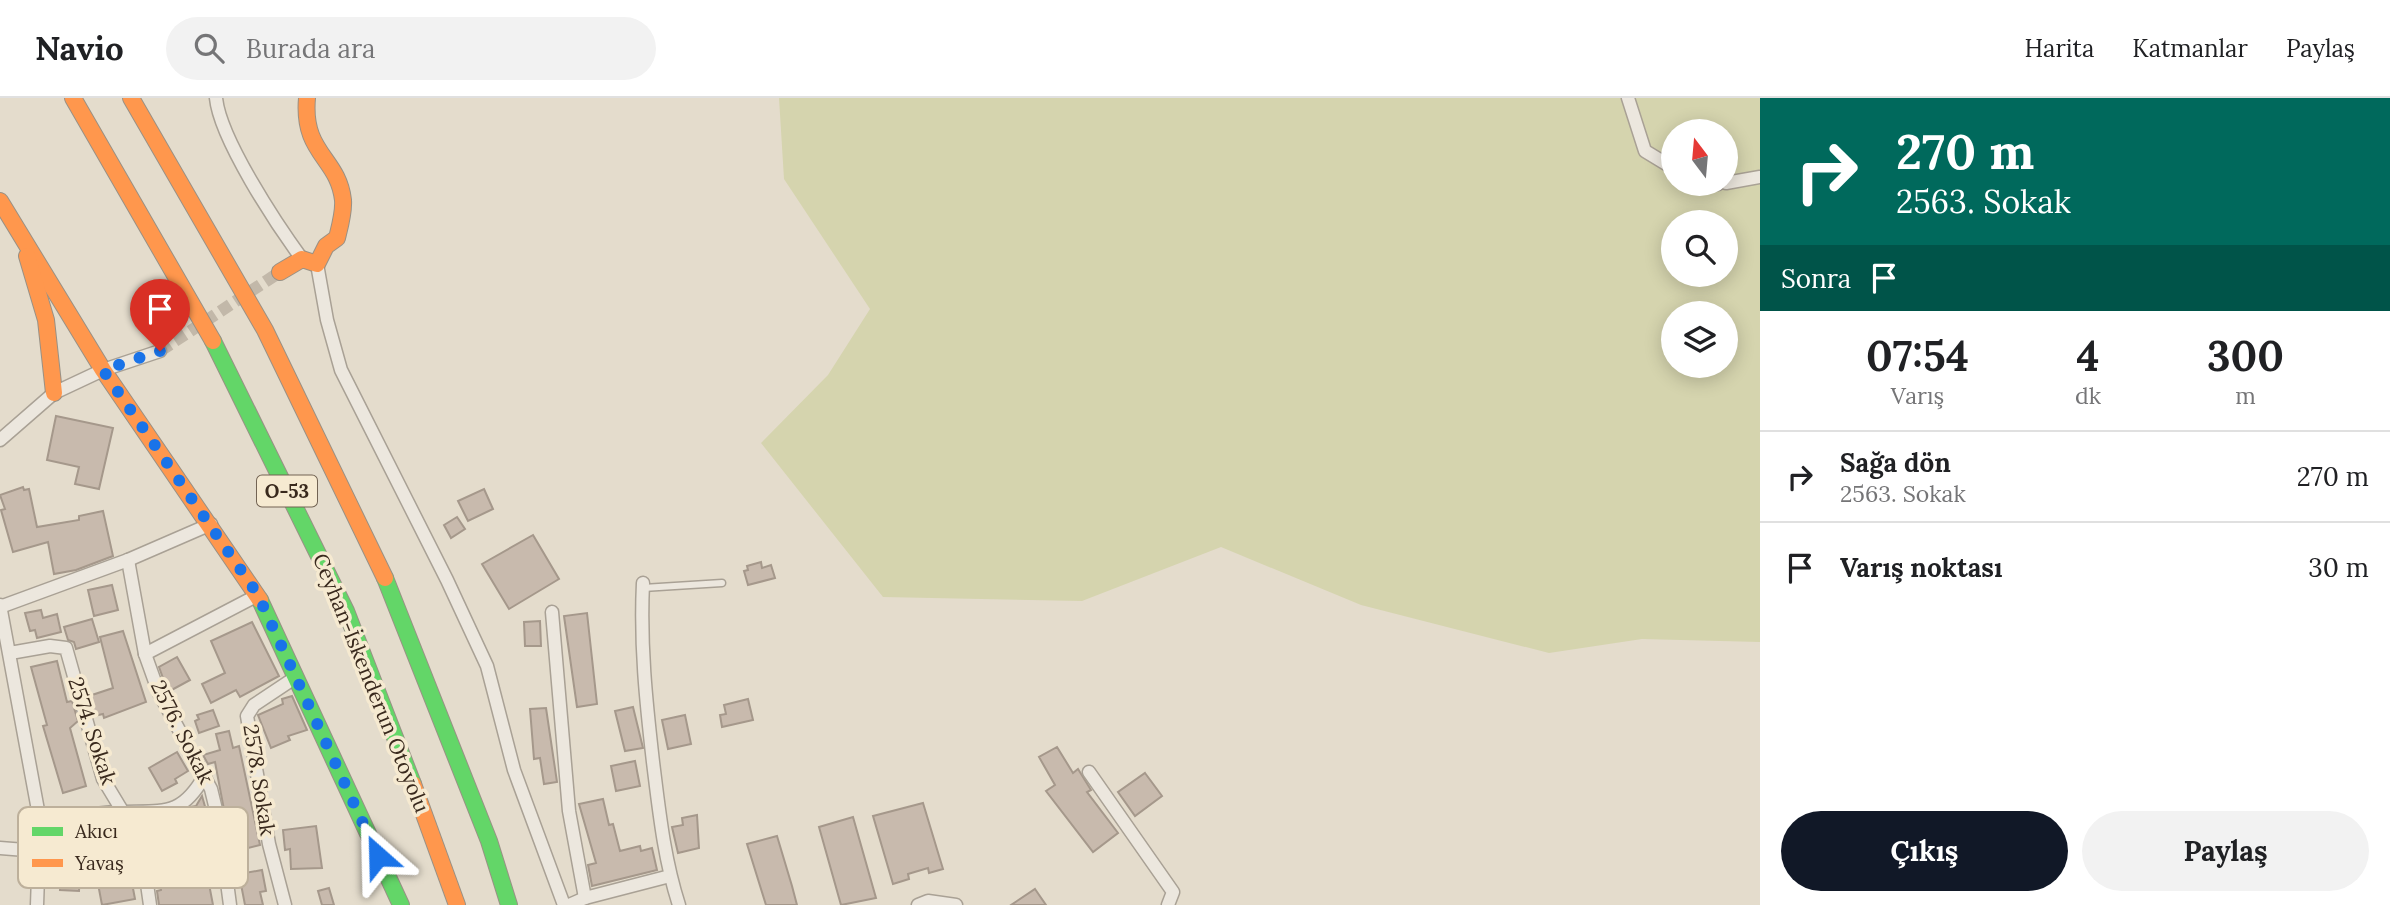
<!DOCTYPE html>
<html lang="tr">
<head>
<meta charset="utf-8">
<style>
  :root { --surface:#fff; --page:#f2f2f2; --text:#202124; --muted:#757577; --line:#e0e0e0; --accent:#111827 }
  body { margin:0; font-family:Lora,serif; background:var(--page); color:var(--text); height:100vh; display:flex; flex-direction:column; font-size:26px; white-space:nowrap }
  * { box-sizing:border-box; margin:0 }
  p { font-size:23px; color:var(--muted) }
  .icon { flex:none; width:38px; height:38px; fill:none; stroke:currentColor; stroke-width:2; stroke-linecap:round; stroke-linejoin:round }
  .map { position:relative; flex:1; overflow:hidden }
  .details { display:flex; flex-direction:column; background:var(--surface); width:630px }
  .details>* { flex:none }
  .hud { background:#00695c; color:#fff; overflow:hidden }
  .needle { width:46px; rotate:344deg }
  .buttons { position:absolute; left:1661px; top:21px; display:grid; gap:14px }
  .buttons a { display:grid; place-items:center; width:77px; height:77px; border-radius:50%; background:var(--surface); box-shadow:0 4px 18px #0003; font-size:35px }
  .pin { position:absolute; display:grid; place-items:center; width:60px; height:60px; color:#fff; margin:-72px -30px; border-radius:50% 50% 50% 0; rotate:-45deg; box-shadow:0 0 7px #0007 }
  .pin .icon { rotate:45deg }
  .me { position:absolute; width:77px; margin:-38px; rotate:335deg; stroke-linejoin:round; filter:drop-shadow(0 0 5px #0008) }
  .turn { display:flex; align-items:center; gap:24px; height:147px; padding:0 21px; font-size:32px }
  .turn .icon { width:91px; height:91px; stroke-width:2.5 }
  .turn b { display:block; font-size:49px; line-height:60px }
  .then { display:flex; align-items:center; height:66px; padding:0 21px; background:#0003; gap:14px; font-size:26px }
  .eta { display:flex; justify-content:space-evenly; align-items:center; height:119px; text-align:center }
  .eta b { font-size:42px; font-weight:700; line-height:49px }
  .cta { display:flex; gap:14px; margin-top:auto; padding:14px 21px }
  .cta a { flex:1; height:80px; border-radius:42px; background:var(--accent); color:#fff; font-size:28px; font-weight:700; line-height:80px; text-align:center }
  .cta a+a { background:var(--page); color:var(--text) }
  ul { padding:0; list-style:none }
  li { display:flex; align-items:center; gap:21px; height:91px; padding:0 21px; border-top:2px solid var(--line) }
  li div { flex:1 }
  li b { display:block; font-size:26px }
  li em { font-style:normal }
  header { display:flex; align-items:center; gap:42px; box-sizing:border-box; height:98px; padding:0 35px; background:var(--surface); border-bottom:2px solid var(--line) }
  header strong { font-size:33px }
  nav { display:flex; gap:38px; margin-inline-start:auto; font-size:24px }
  .search { width:490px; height:63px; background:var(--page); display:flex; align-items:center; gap:18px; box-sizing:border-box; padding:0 24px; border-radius:38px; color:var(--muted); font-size:26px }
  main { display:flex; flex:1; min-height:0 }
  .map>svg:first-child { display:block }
  .green { fill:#d5d4ae; fill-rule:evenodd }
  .building { fill:#c8baad; stroke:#a5988b; stroke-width:2 }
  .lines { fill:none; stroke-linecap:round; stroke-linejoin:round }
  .street-tunnel { stroke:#c2b8a9; stroke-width:12; stroke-dasharray:12 6; stroke-linecap:butt }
  .lane-casing { stroke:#a9a195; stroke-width:9 }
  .street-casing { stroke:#a9a195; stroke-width:15 }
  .fast-casing { stroke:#999185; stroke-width:18 }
  .slow-casing { stroke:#999185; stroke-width:18 }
  .lane { stroke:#ece7de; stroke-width:6 }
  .street { stroke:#ece7de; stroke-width:12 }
  .fast { stroke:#63d668; stroke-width:16 }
  .slow { stroke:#ff974d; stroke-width:16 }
  .route { stroke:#1a73e8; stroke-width:12; stroke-dasharray:0 21.6 }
  .labels { text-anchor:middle; stroke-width:7; stroke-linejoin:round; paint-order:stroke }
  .shield { fill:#f6ead1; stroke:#726353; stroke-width:2 }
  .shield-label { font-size:19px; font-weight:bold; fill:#39291d }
  .street-label { font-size:21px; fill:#39291d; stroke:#f6ead1 }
  .key { fill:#f6ead1; stroke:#bdb09b; stroke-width:2 }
  .key-label { font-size:19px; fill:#39291d }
</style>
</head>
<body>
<header>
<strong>Navio</strong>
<div class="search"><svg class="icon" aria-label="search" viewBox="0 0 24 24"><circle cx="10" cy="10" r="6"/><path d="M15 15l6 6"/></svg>Burada ara</div>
<nav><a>Harita</a><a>Katmanlar</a><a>Paylaş</a></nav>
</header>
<main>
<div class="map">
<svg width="1760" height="807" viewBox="0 0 1760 807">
  <rect width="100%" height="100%" fill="#e4dccc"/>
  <path class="green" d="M 779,0 L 1760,0 L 1760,544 L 1642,541 L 1549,555 L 1361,507 L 1221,449 L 1082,503 L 883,499 L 761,345 L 828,277 L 870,211 L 784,81 ZM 1673,33 L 1726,33 L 1726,86 L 1673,86 ZM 1673,124 L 1726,124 L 1726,177 L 1673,177 ZM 1673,215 L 1726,215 L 1726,268 L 1673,268 Z"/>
  <g class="building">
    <path d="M 56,318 L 113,330 L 99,391 L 75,386 L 79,369 L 47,362 Z"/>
    <path d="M 23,389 L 24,392 L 29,391 L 37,429 L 79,422 L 79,418 L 103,413 L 113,458 L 76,472 L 54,476 L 48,444 L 13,454 L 1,412 L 5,411 L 0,397 Z"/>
    <path d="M 484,391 L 493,411 L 468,423 L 458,403 Z"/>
    <path d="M 457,419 L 465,431 L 451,440 L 444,427 Z"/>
    <path d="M 533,437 L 559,481 L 509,511 L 482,466 Z"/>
    <path d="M 761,464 L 762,470 L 771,467 L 775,480 L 748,487 L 744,473 L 748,472 L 747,468 Z"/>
    <path d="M 112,487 L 118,512 L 94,518 L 88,492 Z"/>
    <path d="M 41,512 L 43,520 L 57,516 L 61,534 L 37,540 L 35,532 L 30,533 L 25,515 Z"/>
    <path d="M 587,515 L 597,606 L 577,609 L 564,518 Z"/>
    <path d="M 92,521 L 99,544 L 76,551 L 74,544 L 68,542 L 64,529 Z"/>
    <path d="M 540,523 L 541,548 L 525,548 L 524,524 Z"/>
    <path d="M 252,524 L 279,578 L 240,599 L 236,592 L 211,605 L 202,586 L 225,575 L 211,543 Z"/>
    <path d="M 123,533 L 146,604 L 104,620 L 103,616 L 94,618 L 89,598 L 113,590 L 100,539 Z"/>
    <path d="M 177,559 L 190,582 L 168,594 L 159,569 Z"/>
    <path d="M 57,563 L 67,604 L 72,603 L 78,623 L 70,630 L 86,688 L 63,695 L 43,628 L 47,627 L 31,569 Z"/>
    <path d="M 292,598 L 307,632 L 288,638 L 290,642 L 271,650 L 258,617 L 283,606 L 282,601 Z"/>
    <path d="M 748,601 L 753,622 L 722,629 L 720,617 L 726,616 L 724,607 Z"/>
    <path d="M 633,609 L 643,650 L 625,653 L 615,613 Z"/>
    <path d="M 546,610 L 557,684 L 544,686 L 540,660 L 534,661 L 530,611 Z"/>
    <path d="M 213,612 L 219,628 L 199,635 L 195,623 L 199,621 L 197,617 Z"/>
    <path d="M 685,617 L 691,646 L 668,651 L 662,622 Z"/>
    <path d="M 229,633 L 233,650 L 239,648 L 260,747 L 232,754 L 215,664 L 208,666 L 203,657 L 220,652 L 216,636 Z"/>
    <path d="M 1057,649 L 1073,675 L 1078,671 L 1091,692 L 1087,694 L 1118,735 L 1093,754 L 1046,693 L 1055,687 L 1039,659 Z"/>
    <path d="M 177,654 L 188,673 L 175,681 L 177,685 L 162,693 L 149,670 Z"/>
    <path d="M 635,663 L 640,688 L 616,693 L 611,668 Z"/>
    <path d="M 1145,675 L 1162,698 L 1135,718 L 1118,694 Z"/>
    <path d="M 202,698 L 210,726 L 218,784 L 209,786 L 213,807 L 159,807 L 157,793 L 161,792 L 157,739 L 167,738 L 168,742 L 191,740 L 186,716 L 191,715 L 190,709 L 196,708 Z"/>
    <path d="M 603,701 L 609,727 L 613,726 L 620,753 L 640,748 L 641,753 L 652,750 L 657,772 L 592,788 L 588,767 L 596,765 L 579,706 Z"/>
    <path d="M 923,705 L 943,771 L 929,775 L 928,770 L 908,776 L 909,781 L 893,786 L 873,718 Z"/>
    <path d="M 697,717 L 699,750 L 678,755 L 672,729 L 683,727 L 682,720 Z"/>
    <path d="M 853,719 L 876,800 L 841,807 L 819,729 Z"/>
    <path d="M 121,727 L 135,801 L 102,807 L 89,738 L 108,735 L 107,729 Z"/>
    <path d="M 316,728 L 322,770 L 291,771 L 290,751 L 285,752 L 283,732 Z"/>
    <path d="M 64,736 L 82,737 L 79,793 L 60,792 Z"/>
    <path d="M 777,738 L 792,788 L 797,807 L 766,807 L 747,746 Z"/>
    <path d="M 262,772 L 266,793 L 260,794 L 263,807 L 245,807 L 239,776 Z"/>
    <path d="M 329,790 L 334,807 L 322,807 L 318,793 Z"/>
    <path d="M 1035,791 L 1046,807 L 1011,807 Z"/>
  </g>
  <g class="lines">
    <path class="street-tunnel" d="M 160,253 L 280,174"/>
    <defs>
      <path id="lane" d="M 643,490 L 722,485"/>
      <g id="street">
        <path d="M 216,0 C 220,41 277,127 302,161"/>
        <path d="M 1628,0 L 1645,53 L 1673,70"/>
        <path d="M 1726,85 L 1760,79"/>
        <path d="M 1697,86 L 1718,86"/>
        <path d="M 317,166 L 327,222 L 341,272 L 447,482 L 487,568 L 514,672 L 564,807"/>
        <path d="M 0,342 L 54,295 L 103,272 L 160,253"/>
        <path d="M 128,462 L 145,556 L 159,595 L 211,691 L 219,724 L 230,807"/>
        <path d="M 643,485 C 640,546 646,603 653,664 C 659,712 664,761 679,807"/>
        <path d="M 0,507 L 40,723 L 37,807"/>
        <path d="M 0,509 L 128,462 L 211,426"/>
        <path d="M 552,514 L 569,713 L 585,800"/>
        <path d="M 10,555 L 50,548 L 66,550 L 103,681 L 141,744 L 150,807"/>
        <path d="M 145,556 L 258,497"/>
        <path d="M 1089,674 L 1173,794 L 1168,807"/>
        <path d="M 40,723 C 67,720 95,714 123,714 C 165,713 182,718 205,677"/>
        <path d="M 0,750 L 38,753"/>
        <path d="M 285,807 L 269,746 L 247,618 L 254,607 L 296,579"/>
        <path d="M 569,807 L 585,800 L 670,778"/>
        <path d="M 918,807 L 928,803 L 956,807"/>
      </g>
      <g id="fast">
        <path d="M 213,243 L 346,513 L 413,686"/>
        <path d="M 385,480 L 489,743 L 509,807"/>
        <path d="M 260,502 L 401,807"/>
      </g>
      <g id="slow">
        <path d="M 73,0 L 213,243"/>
        <path d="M 131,0 L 265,232 L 385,480"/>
        <path d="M 0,103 L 103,272 L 260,502"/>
        <path d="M 27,158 L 46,222 L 54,295"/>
        <path d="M 280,174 L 302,161 L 317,166 L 326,148 L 337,140 C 340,128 344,114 343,102 C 338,59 302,56 307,0"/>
        <path d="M 413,686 L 457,807"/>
      </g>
    </defs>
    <use href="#lane" class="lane-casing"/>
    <use href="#street" class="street-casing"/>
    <use href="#fast" class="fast-casing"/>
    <use href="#slow" class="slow-casing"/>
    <use href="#lane" class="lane"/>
    <use href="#street" class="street"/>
    <use href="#fast" class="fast"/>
    <use href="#slow" class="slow"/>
  </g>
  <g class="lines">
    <path class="route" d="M 160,253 L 103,272 L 258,497 L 378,758"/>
  </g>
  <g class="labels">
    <rect class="shield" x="257" y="377.5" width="60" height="31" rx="5"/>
    <g class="shield-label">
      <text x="287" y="400">O-53</text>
    </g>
    <g class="street-label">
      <text transform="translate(371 585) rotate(68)" y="7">Ceyhan-İskenderun Otoyolu</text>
      <text transform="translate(92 633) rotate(72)" y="7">2574. Sokak</text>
      <text transform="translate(182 634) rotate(63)" y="7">2576. Sokak</text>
      <text transform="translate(259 682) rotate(81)" y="7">2578. Sokak</text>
    </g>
  </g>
  <rect x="18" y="709" width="230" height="81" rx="10" class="key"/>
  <rect x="32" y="729" width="31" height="9" fill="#63d668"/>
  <rect x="32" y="761" width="31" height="8" fill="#ff974d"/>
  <g class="key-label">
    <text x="75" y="740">Akıcı</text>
    <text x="75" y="772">Yavaş</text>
  </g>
</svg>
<div class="buttons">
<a><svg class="needle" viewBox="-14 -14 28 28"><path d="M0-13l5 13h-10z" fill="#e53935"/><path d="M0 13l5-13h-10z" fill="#757577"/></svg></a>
<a><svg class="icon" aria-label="search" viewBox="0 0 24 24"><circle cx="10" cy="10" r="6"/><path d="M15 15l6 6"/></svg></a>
<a><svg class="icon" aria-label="layers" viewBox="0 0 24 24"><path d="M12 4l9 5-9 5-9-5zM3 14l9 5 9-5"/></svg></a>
</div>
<div class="pin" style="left:160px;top:253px;background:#d93025"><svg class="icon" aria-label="arrive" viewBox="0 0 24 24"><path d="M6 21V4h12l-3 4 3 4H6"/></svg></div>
<svg class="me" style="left:378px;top:758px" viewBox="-20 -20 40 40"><path d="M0-17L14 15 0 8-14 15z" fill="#1a73e8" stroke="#fff" stroke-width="4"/></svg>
</div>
<section class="details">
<div class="hud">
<div class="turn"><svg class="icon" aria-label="right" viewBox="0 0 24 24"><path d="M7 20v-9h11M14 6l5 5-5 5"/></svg><div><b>270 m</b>2563. Sokak</div></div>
<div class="then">Sonra<svg class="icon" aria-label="arrive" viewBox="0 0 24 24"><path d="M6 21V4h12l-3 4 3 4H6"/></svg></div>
</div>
<div class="eta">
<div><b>07:54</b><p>Varış</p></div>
<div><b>4</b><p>dk</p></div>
<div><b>300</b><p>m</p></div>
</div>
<ul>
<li><svg class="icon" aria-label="right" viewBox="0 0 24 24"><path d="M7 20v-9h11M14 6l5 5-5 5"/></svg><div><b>Sağa dön</b><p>2563. Sokak</p></div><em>270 m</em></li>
<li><svg class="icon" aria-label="arrive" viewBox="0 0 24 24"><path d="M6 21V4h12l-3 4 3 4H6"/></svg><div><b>Varış noktası</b></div><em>30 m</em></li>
</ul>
<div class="cta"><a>Çıkış</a><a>Paylaş</a></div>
</section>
</main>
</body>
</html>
